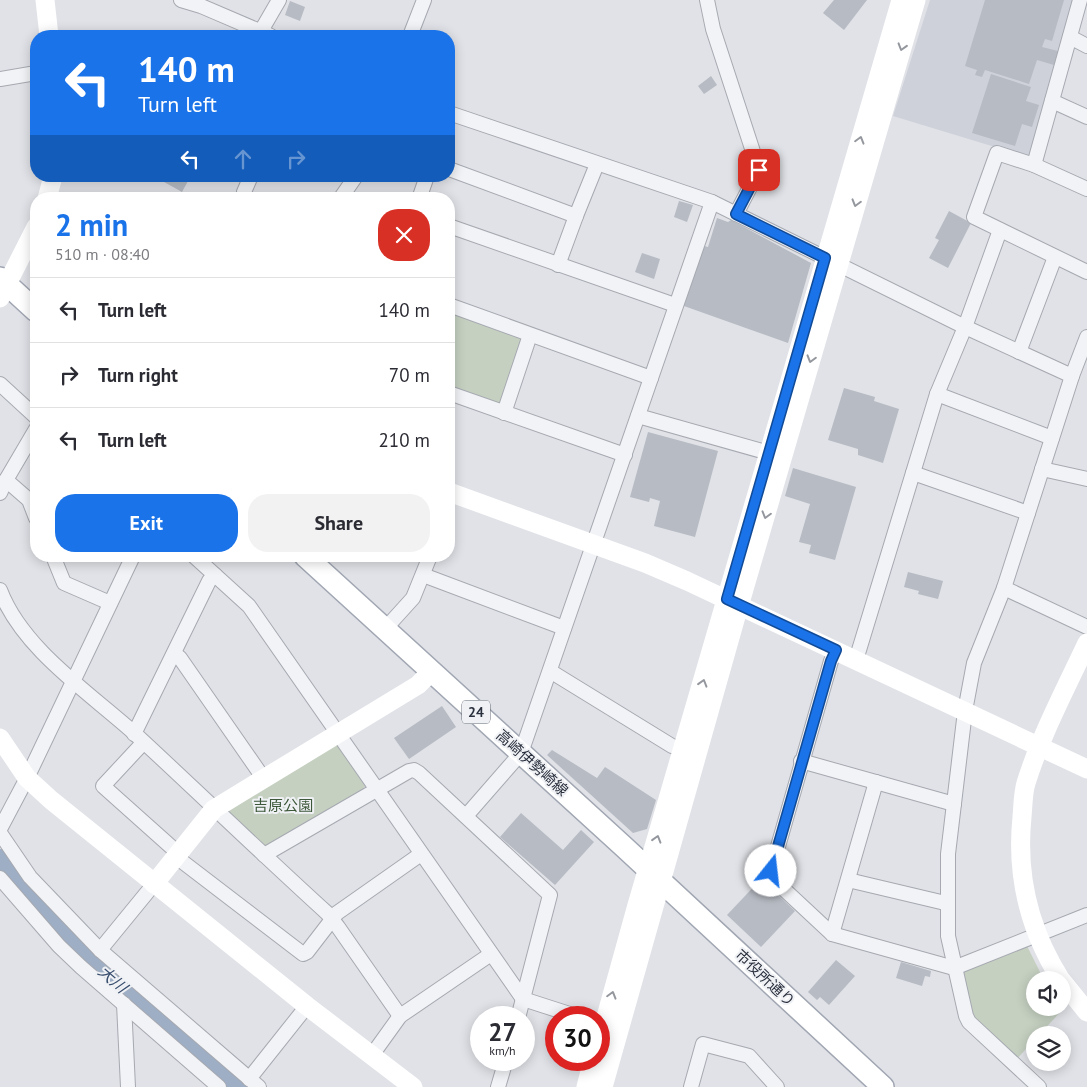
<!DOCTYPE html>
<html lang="en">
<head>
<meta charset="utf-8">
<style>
  :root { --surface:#fff; --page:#f2f2f3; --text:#2b2b33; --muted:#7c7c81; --line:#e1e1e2; --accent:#1a73e8 }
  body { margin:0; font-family:"PT Sans","Noto Sans JP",sans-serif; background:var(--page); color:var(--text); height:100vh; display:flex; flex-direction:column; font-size:19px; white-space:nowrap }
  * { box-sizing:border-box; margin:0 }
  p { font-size:16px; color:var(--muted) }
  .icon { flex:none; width:28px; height:28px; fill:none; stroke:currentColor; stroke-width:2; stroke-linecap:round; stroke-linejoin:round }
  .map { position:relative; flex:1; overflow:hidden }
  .details { position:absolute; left:30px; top:192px; width:425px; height:370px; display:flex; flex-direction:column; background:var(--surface); border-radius:20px; box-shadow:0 2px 12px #0003 }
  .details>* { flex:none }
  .guide { position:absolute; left:30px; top:30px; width:425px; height:152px; border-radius:20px; box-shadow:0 2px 12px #0003; background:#1a73e8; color:#fff; overflow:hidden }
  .controls { position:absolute; left:1026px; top:971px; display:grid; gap:10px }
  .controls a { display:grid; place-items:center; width:45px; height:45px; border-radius:50%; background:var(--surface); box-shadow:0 2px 12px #0003; font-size:25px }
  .speed { position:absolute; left:470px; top:1006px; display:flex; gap:10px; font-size:25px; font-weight:700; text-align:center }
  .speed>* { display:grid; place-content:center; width:65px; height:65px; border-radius:50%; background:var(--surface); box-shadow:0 2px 12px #0003; line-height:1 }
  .speed small { font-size:12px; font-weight:400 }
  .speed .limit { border:8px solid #d22; background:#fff; color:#111 }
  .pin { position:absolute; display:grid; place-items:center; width:42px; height:42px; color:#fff; margin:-21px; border-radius:10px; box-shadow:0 2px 8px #0006 }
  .me { position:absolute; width:55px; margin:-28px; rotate:16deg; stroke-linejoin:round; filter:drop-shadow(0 0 4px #0008) }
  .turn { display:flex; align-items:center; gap:18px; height:105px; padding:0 25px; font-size:22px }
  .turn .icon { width:65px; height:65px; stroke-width:2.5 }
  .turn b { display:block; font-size:35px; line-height:42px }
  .lanes { display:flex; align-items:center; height:48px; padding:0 25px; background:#0003; justify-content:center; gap:25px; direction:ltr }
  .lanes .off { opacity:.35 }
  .round { display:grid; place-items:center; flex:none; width:52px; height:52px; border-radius:20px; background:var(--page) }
  .head { display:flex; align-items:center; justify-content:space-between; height:85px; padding:0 25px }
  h1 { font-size:30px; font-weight:700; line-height:38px; color:var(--accent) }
  .button { display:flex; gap:10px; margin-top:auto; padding:10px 25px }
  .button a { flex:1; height:58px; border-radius:20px; background:var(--accent); color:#fff; font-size:20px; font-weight:700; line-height:58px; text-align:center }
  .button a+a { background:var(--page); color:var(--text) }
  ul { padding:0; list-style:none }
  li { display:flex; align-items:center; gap:15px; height:65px; padding:0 25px; border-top:1px solid var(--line) }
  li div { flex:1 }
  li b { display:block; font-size:19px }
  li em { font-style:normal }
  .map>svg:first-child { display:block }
  .built { fill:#ced1d9 }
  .green { fill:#c5d0c1 }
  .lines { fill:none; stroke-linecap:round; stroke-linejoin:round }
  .river { stroke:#9eaec4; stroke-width:20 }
  .building { fill:#b7bbc3 }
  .street-casing { stroke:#a6a9b1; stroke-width:16 }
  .primary-casing { stroke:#a0a6b2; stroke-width:24 }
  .street { stroke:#f2f3f6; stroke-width:14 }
  .secondary { stroke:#fff; stroke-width:19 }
  .primary { stroke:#fff; stroke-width:21 }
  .oneway { stroke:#94989e }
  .route-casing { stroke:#114b97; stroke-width:12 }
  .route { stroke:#1a73e8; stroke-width:9 }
  .labels { text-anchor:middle; stroke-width:4; stroke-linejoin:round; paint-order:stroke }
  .shield { fill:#eff1f5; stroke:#656a74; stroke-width:1 }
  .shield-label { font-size:14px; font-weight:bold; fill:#2a303d }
  .street-label { font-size:15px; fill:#2a303d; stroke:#eff1f5 }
  .park-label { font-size:15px; fill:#3d5739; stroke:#eff1f5 }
  .water-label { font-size:16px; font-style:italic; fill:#384d6d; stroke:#eff1f5 }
</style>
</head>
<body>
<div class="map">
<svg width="1087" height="1087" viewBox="0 0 1087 1087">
  <rect width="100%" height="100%" fill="#e0e2e7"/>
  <path class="built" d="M 930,0 L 1073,0 L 1054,65 L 1031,158 L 893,116 Z"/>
  <g class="green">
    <path d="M 449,311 L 523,338 L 501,406 L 449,387 Z"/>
    <path d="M 334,743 L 338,745 L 366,785 L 362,790 L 264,849 L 226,813 Z"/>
    <path d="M 1026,944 L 1044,980 L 1035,980 L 1035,1008 L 1062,1008 L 1063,1004 L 1065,1007 L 1039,1035 L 1035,1035 L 1035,1039 L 1016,1060 L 972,1018 L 961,971 Z"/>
  </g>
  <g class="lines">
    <path class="river" d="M 0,859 L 24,884 L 84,953 L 237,1087"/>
  </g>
  <g class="building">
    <path d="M 834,0 L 867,0 L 844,30 L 823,13 Z"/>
    <path d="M 985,0 L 1064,0 L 1052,41 L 1045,39 L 1042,47 L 1058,51 L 1054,65 L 1037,60 L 1029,84 L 985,70 L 982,77 L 975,75 L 977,70 L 965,66 Z"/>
    <path d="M 290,1 L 305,7 L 300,21 L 285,15 Z"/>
    <path d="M 991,74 L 1031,87 L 1026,101 L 1039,105 L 1032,127 L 1022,124 L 1015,146 L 972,133 Z"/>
    <path d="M 711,76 L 717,85 L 704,94 L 698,86 Z"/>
    <path d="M 158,176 L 180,176 L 188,181 L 182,192 L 157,178 Z"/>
    <path d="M 679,201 L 693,205 L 687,222 L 674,217 Z"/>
    <path d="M 949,211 L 971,223 L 948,268 L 929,258 L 939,240 L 935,238 Z"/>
    <path d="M 717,218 L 728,222 L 731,220 L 811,263 L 788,343 L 684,306 L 704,246 L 708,247 Z"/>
    <path d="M 642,253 L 660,259 L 654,279 L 635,272 Z"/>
    <path d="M 844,388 L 875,397 L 874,401 L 899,409 L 883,463 L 858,455 L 858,449 L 828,440 Z"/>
    <path d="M 648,432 L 718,451 L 695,537 L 654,526 L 660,501 L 650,498 L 649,502 L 630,497 Z"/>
    <path d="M 793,468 L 856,487 L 835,560 L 809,553 L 811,545 L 799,542 L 810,504 L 785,496 Z"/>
    <path d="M 908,572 L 943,581 L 938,599 L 918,594 L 919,591 L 904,587 Z"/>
    <path d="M 442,706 L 456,727 L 409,759 L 394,738 Z"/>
    <path d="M 552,750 L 597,778 L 605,767 L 656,800 L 647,829 L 633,833 L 547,755 Z"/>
    <path d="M 521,813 L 563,850 L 581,830 L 594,842 L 555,885 L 500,837 Z"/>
    <path d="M 761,879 L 795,911 L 761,947 L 727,915 Z"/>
    <path d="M 836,960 L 855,976 L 829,1005 L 820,997 L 817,1000 L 808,992 Z"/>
    <path d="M 901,962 L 931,971 L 930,977 L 925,976 L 922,986 L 896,978 Z"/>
  </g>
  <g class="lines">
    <defs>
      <g id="street">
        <path d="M 181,0 L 201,6 L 271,36"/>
        <path d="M 707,0 L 713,29 L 759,170 L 736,214"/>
        <path d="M 261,31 L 279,0"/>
        <path d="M 410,36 L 424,0"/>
        <path d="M 1070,37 L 1087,46"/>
        <path d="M 0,79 L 36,73"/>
        <path d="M 1052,101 L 1087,117"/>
        <path d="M 449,113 L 712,202 L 965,327 L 1072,376"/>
        <path d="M 1034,165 L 1080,0"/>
        <path d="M 449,169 L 576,216"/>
        <path d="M 1087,189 L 1034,165 L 997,153 L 974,217 L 1087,272"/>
        <path d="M 245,199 L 244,192 L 251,176"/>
        <path d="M 340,199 L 356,176"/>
        <path d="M 419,199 L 427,176"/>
        <path d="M 449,226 L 675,305"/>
        <path d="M 558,265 L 576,216 L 597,164"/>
        <path d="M 449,305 L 651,378"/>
        <path d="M 1019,352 L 1055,257"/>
        <path d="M 0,384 L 36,417"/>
        <path d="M 449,393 L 625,455"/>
        <path d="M 937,394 L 1052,438"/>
        <path d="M 504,413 L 530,335"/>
        <path d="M 638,416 L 769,453"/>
        <path d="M 1042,469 L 1087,479"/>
        <path d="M 913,473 L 1028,513"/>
        <path d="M 6,480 L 29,500 L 36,518"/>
        <path d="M 0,493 L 6,480 L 36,429"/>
        <path d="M 53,556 L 64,583 L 110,603"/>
        <path d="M 194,556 L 249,606 L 523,999 L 582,1018"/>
        <path d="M 423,575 L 564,628"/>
        <path d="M 1004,588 L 1087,627"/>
        <path d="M 0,590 C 22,648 87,691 133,732 C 198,792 262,854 327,913 L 338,927 L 400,1016"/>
        <path d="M 385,629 L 413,598 L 430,556"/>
        <path d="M 836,651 L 831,661 L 771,871 L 773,879 L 832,934 L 954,968 L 1087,915"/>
        <path d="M 175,654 L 180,658 L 264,779"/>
        <path d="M 856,660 L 937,394 L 965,327 L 1000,230"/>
        <path d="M 550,671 L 672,746 L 683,749"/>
        <path d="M 134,734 L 209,581 L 215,575"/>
        <path d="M 143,743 L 103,786 L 178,853"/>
        <path d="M 801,761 L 954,804"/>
        <path d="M 466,816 L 521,753 L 712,202"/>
        <path d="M 0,829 L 27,778 L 133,556"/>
        <path d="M 0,833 L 30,877 L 100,950 L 259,1087"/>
        <path d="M 264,855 L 409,771 L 414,770 L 419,773 L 550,895 L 518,1018"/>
        <path d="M 175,856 L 303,954 L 307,952 L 337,913 L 421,854"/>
        <path d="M 0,878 L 59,946 L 81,967 L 219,1087"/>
        <path d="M 848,880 L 941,902 L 948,903"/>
        <path d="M 832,934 L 876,782"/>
        <path d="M 100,950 L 154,884"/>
        <path d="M 124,1004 L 128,1087"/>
        <path d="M 372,1055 L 400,1016 L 491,954"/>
        <path d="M 249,1079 L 307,1006"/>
        <path d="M 498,1087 L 506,1060"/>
        <path d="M 691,1087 L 703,1044 L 749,1056 L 777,1087"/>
        <path d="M 1039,1087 L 969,1022 L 966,1016 L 948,936 L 948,854 L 965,711 L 974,663 L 1004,588 L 1072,376 L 1087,337"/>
      </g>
      <g id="primary">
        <path d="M 0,278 L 36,311"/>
        <path d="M 305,556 L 623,846 L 883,1087"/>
      </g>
    </defs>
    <use href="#street" class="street-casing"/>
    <use href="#primary" class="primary-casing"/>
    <use href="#street" class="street"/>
    <g class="secondary">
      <path d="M 45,0 L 49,36"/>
      <path d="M 47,199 L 53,176"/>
      <path d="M 0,298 L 36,227"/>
      <path d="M 449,492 L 645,563 L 687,581 L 1087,769"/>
      <path d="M 0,738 L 27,778 L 51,800 L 307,1006 L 413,1087"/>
      <path d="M 154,884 L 214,809 L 418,685 L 431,672"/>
      <path d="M 1061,980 C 1029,930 1016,876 1022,817 C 1023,805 1023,793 1026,783 C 1041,735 1066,688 1087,643"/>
      <path d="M 1062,981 L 1087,1012"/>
      <path d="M 599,1042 L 637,905 L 901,0"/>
      <path d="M 586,1087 L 593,1060"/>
      <path d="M 603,1087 L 735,620 L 916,0"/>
    </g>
    <use href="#primary" class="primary"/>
  </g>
  <defs><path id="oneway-chevron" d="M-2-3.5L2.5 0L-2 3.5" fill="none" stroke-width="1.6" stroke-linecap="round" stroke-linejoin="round" transform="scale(1.25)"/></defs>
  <g class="oneway">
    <use href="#oneway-chevron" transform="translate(902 47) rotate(107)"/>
    <use href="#oneway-chevron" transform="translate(860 140) rotate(-74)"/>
    <use href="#oneway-chevron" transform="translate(856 203) rotate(106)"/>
    <use href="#oneway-chevron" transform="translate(811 359) rotate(106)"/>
    <use href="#oneway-chevron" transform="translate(766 515) rotate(106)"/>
    <use href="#oneway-chevron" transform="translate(703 683) rotate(-73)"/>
    <use href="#oneway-chevron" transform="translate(657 839) rotate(-73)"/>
    <use href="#oneway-chevron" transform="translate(612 995) rotate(-74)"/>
  </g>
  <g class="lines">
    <defs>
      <path id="route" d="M 759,170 L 736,214 L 825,258 L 727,599 L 836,650 L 831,661 L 771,871"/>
    </defs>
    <use href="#route" class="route-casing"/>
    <use href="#route" class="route"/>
  </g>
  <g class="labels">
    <rect class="shield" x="462" y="700.5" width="28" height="23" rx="4"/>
    <g class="shield-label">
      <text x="476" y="717">24</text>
    </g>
    <g class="street-label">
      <text transform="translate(532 763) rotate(42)" y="5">高崎伊勢崎線</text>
      <text transform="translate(765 978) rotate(43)" y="5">市役所通り</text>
    </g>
    <g class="park-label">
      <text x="283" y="811">吉原公園</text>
    </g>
    <g class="water-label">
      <text transform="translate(113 979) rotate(41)" y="6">大川</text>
    </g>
  </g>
</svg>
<div class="controls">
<a><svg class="icon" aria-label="sound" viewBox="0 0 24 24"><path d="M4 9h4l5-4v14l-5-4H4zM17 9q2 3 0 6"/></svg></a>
<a><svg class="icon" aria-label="layers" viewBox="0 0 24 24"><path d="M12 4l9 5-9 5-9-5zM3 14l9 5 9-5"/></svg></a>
</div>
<div class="speed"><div>27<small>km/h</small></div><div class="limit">30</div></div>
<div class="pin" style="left:759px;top:170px;background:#d93025"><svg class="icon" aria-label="arrive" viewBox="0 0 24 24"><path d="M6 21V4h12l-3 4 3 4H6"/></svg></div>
<svg class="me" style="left:771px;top:871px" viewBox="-20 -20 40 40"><circle r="19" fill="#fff"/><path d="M0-13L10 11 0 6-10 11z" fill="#1a73e8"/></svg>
<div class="guide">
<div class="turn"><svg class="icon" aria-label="left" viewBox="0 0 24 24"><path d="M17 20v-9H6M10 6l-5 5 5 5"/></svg><div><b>140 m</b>Turn left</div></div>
<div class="lanes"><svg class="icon" aria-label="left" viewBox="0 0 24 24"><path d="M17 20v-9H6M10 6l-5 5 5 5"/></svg><svg class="icon off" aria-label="ahead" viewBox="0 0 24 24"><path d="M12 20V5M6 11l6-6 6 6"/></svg><svg class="icon off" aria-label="right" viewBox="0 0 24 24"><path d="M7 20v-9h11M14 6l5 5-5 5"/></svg></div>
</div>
<section class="details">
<div class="head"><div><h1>2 min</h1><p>510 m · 08:40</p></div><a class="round" style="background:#d93025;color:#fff"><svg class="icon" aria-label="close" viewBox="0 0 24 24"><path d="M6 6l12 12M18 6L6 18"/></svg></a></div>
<ul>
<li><svg class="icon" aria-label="left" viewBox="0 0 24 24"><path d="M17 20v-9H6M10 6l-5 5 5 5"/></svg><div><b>Turn left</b></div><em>140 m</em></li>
<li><svg class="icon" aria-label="right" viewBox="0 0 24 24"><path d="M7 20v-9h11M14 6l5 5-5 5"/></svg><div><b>Turn right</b></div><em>70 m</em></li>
<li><svg class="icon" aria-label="left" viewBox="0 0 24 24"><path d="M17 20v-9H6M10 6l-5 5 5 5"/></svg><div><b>Turn left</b></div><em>210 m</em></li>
</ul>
<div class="button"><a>Exit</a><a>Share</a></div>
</section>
</div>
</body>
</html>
